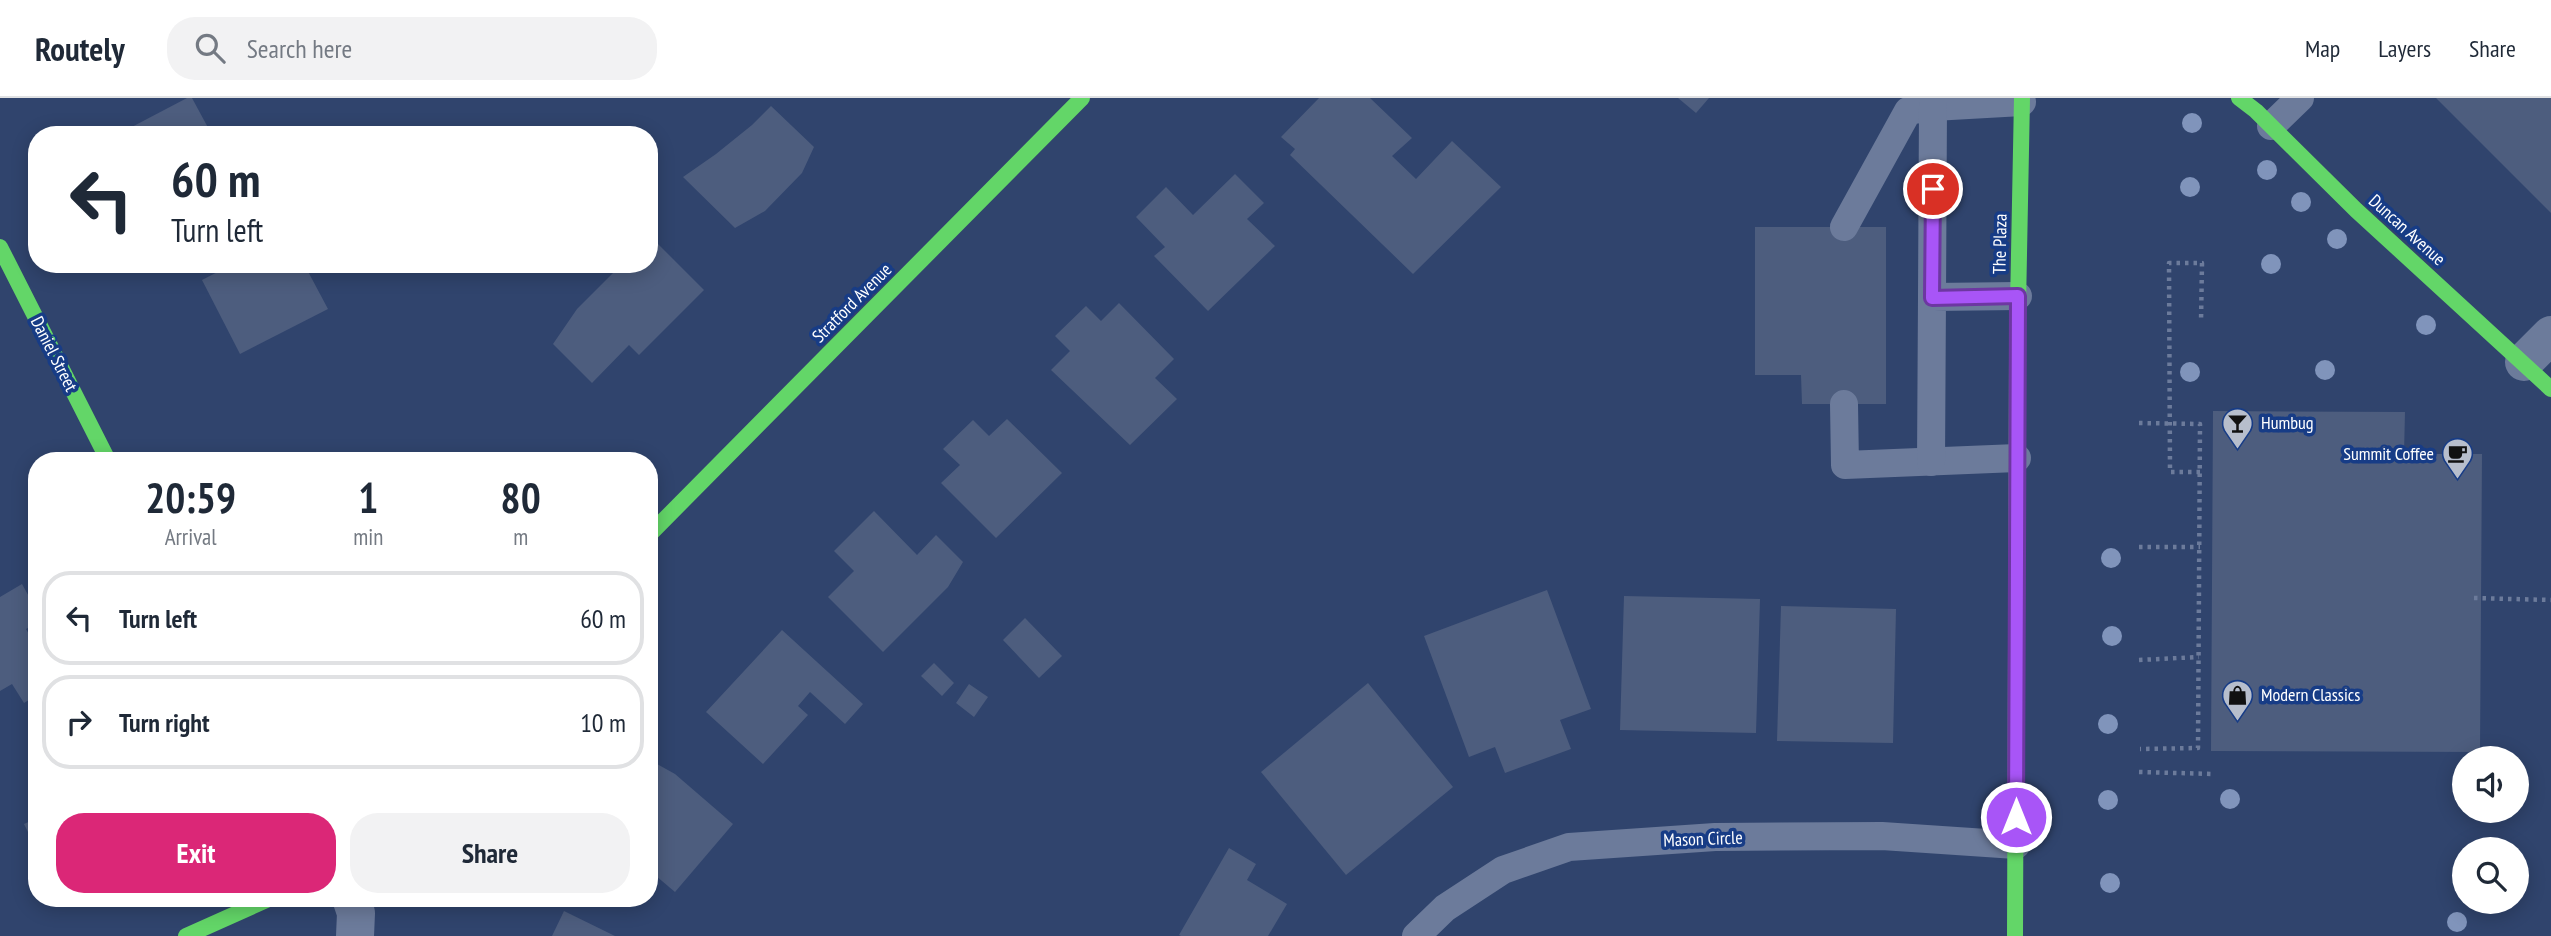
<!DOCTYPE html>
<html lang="en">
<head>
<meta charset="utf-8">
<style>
  :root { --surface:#fff; --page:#f2f2f3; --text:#1f2937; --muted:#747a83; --line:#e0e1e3; --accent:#db2777 }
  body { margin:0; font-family:"PT Sans Narrow",sans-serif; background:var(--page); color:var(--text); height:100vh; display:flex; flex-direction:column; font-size:26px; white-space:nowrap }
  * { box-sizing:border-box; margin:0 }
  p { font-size:23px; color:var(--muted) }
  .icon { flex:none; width:38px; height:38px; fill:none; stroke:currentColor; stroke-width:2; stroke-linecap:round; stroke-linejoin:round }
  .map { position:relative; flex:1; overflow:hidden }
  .details { position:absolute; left:28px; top:354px; width:630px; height:455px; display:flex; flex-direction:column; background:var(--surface); border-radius:28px; box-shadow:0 4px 18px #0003 }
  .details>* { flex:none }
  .hud { position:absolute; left:28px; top:28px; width:630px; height:147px; border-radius:28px; box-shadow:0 4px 18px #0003; background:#fff; color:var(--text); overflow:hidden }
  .tools { position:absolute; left:2452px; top:648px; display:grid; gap:14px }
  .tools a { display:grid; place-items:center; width:77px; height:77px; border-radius:50%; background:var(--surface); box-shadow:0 4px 18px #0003; font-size:35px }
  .pin { position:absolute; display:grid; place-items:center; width:60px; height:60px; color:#fff; margin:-30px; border:4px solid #fff; border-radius:50%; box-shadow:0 2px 7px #0007 }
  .me { position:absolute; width:77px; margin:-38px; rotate:0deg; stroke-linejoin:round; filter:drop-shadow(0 0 5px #0008) }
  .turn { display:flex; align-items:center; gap:24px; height:147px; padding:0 28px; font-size:32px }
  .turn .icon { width:91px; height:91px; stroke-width:2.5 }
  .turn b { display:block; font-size:49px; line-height:60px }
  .eta { display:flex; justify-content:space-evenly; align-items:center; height:119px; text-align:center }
  .eta b { font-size:42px; font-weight:800; line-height:49px }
  .action { display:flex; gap:14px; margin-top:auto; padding:14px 28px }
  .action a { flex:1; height:80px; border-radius:28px; background:var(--accent); color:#fff; font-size:28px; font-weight:800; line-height:80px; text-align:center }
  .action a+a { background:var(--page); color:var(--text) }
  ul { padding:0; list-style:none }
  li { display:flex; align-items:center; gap:21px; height:94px; margin:0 14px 10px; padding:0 14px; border:4px solid var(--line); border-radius:28px }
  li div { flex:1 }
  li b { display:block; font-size:26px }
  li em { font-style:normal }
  header { display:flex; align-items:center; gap:42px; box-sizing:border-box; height:98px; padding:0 35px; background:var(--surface); border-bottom:2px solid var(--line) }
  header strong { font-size:33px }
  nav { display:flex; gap:38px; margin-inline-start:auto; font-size:24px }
  .search { width:490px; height:63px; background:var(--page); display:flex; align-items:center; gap:18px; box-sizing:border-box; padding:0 24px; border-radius:28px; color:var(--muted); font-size:26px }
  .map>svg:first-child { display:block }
  .building { fill:#4d5d7e }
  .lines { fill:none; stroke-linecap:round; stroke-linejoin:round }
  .path { stroke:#6c7b9b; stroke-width:4.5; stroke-dasharray:3.5 5; stroke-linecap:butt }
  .lane { stroke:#6c7b9b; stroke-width:28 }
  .street { stroke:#6c7b9b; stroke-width:38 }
  .fast { stroke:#63d668; stroke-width:16 }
  .tree { fill:#8094bb }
  .route-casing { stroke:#6d37a1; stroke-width:18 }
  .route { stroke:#a855f7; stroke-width:12 }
  .labels { text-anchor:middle; stroke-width:7; stroke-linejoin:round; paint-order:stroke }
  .street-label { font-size:18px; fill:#fff; stroke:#173c86 }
  .poi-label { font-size:18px; fill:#fff; stroke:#173c86; text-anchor:start }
</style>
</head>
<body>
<header>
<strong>Routely</strong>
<div class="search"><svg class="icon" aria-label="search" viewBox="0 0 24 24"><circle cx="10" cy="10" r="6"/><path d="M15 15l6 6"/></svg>Search here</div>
<nav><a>Map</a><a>Layers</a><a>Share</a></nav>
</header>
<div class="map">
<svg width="2551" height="838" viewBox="0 0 2551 838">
  <rect width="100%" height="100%" fill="#30446d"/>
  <g class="building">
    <path d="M 187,0 L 192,0 L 212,37 L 126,37 L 126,32 Z"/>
    <path d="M 1319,0 L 1370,0 L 1412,40 L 1392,58 L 1416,81 L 1452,43 L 1501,89 L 1413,176 L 1290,57 L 1295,51 L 1281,39 Z"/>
    <path d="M 1678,0 L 1709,0 L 1696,15 Z"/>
    <path d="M 2436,0 L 2551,0 L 2551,115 Z"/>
    <path d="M 771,8 L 814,49 L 802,75 L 765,113 L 735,130 L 683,79 L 716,56 L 752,27 Z"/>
    <path d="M 1235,76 L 1264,105 L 1247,121 L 1275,148 L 1208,213 L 1154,158 L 1165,149 L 1136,119 L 1166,89 L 1193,117 Z"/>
    <path d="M 1755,129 L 1886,129 L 1886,306 L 1802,306 L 1801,277 L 1755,277 Z"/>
    <path d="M 649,137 L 704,192 L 639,257 L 629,247 L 592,285 L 553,246 L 577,211 L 622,166 L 649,166 Z"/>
    <path d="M 233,166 L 304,166 L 328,211 L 240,256 L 202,182 Z"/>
    <path d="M 1119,205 L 1174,261 L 1155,280 L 1177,301 L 1130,347 L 1051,272 L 1070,253 L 1055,238 L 1086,208 L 1101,223 Z"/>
    <path d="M 2213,313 L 2405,314 L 2404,356 L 2482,356 L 2480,654 L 2211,653 Z"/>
    <path d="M 1007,321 L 1062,375 L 996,440 L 941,385 L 960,367 L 943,351 L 973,322 L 989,338 Z"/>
    <path d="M 385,355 L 392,362 L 378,362 Z"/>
    <path d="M 874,413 L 917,457 L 936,437 L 963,464 L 948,489 L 883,554 L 828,499 L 854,473 L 834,453 Z"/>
    <path d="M 22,486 L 37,513 L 37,525 L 26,531 L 37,550 L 37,597 L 24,605 L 12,586 L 0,593 L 0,499 Z"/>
    <path d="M 1547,492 L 1591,611 L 1560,622 L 1571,651 L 1505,675 L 1495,649 L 1469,659 L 1424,538 Z"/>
    <path d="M 1624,498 L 1760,501 L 1756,635 L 1620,632 Z"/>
    <path d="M 1781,508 L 1896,511 L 1893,645 L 1777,643 Z"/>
    <path d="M 1025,520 L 1062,558 L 1039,580 L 1003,542 Z"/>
    <path d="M 782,532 L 863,606 L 845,626 L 810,594 L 798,608 L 808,617 L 763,666 L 706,614 Z"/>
    <path d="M 934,565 L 954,585 L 942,598 L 921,578 Z"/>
    <path d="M 1368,585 L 1453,689 L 1346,777 L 1261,674 Z"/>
    <path d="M 969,586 L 988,599 L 974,619 L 956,605 Z"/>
    <path d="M 657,666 L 675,676 L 733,726 L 675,794 L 649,772 L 649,675 Z"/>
    <path d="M 37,720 L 37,752 L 24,726 Z"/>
    <path d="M 1229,750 L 1256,766 L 1247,782 L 1287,806 L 1268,838 L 1181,838 L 1179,837 Z"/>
    <path d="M 564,813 L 615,838 L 552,838 Z"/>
  </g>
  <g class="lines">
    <g class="path">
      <path d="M 2139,325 L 2200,326 L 2198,650 L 2140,651"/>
      <path d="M 2200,374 L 2170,374 L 2169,165 L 2202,165 L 2201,224"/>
      <path d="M 2139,449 L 2200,449"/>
      <path d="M 2474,500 L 2551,502"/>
      <path d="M 2139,562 L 2199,559"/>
      <path d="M 2139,674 L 2215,676"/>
    </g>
    <g class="lane">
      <path d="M 2271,28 L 2300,0"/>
      <path d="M 1844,129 L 1908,13 L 1933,9 L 2022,4"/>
      <path d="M 1932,199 L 1933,9"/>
      <path d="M 1844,306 L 1845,367 L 2017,360"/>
      <path d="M 1931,364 L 1932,199 L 2018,198"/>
      <path d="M 1416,838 L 1445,810 L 1503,772 L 1569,749 L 1715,739 L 1882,738 L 2016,747"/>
    </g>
    <g class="street">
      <path d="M 2524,264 L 2551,237"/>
      <path d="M 351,800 L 356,815 L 355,838"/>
    </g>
    <g class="fast">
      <path d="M 2239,0 L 2256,13 L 2356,112 L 2551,291"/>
      <path d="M 0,149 L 108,362"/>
      <path d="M 649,437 L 1082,0"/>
      <path d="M 186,838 L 271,800"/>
      <path d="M 2015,838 L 2017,260 L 2022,0"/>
    </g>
  </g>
  <g class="tree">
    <circle cx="2192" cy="25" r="10"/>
    <circle cx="2267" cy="72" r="10"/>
    <circle cx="2190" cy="89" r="10"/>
    <circle cx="2301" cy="104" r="10"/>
    <circle cx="2337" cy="141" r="10"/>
    <circle cx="2271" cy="166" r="10"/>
    <circle cx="2426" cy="227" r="10"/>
    <circle cx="2325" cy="272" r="10"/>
    <circle cx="2190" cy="274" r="10"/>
    <circle cx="2111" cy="460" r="10"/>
    <circle cx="2112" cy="538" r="10"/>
    <circle cx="2108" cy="626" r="10"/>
    <circle cx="2230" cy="701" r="10"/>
    <circle cx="2108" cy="702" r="10"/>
    <circle cx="2110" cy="785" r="10"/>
    <circle cx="2457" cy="824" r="10"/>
  </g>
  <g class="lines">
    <defs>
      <path id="route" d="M 1933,91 L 1932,200 L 2018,198 L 2016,719"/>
    </defs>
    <use href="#route" class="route-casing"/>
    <use href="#route" class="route"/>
  </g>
  <defs>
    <symbol id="bar-pin" viewBox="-11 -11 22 30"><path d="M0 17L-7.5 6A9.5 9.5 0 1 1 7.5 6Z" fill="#b7becc" stroke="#173c86"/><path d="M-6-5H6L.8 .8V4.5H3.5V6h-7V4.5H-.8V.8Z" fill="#111"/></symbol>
    <symbol id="cafe-pin" viewBox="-11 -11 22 30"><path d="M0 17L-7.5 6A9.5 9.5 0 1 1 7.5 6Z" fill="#b7becc" stroke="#173c86"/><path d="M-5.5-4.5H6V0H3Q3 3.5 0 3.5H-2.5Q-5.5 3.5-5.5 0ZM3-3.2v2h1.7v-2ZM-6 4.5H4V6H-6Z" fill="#111"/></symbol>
    <symbol id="shop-pin" viewBox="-11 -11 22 30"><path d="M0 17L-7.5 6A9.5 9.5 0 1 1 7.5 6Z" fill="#b7becc" stroke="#173c86"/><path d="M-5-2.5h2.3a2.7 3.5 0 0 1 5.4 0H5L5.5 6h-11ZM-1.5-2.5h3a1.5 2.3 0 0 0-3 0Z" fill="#111"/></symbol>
  </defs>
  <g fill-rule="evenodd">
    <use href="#bar-pin" x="2220" y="308" width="35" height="47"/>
    <use href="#cafe-pin" x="2440" y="338" width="35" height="47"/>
    <use href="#shop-pin" x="2220" y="580" width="35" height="47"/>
  </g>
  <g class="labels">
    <g class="street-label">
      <text transform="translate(2407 132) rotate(42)" y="6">Duncan Avenue</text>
      <text transform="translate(2000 146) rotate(-89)" y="6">The Plaza</text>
      <text transform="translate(852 205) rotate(-45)" y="6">Stratford Avenue</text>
      <text transform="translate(54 256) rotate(63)" y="6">Daniel Street</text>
      <text transform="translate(1703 741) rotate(-2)" y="6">Mason Circle</text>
    </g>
    <g class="poi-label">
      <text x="2261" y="331">Humbug</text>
      <text x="2434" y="362" text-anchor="end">Summit Coffee</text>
      <text x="2261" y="603">Modern Classics</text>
    </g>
  </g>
</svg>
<div class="tools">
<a><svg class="icon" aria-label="sound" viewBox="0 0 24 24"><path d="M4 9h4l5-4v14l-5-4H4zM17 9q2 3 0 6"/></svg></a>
<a><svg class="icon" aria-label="search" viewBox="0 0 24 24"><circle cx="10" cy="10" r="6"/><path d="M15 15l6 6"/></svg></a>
</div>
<div class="pin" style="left:1933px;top:91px;background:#d93025"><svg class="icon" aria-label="arrive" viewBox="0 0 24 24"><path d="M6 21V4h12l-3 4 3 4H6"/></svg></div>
<svg class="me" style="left:2016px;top:719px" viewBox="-20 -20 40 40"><circle r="17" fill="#a855f7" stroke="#fff" stroke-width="3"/><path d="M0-11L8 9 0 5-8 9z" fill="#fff"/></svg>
<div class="hud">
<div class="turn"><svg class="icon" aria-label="left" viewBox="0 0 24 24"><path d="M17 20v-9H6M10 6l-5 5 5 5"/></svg><div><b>60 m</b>Turn left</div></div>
</div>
<section class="details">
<div class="eta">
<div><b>20:59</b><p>Arrival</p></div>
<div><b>1</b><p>min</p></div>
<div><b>80</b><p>m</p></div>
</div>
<ul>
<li><svg class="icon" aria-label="left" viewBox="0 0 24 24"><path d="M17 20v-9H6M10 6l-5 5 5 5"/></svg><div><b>Turn left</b></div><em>60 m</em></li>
<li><svg class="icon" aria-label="right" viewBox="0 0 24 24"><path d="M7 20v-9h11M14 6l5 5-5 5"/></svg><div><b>Turn right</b></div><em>10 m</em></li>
</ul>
<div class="action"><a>Exit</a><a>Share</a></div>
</section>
</div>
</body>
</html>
